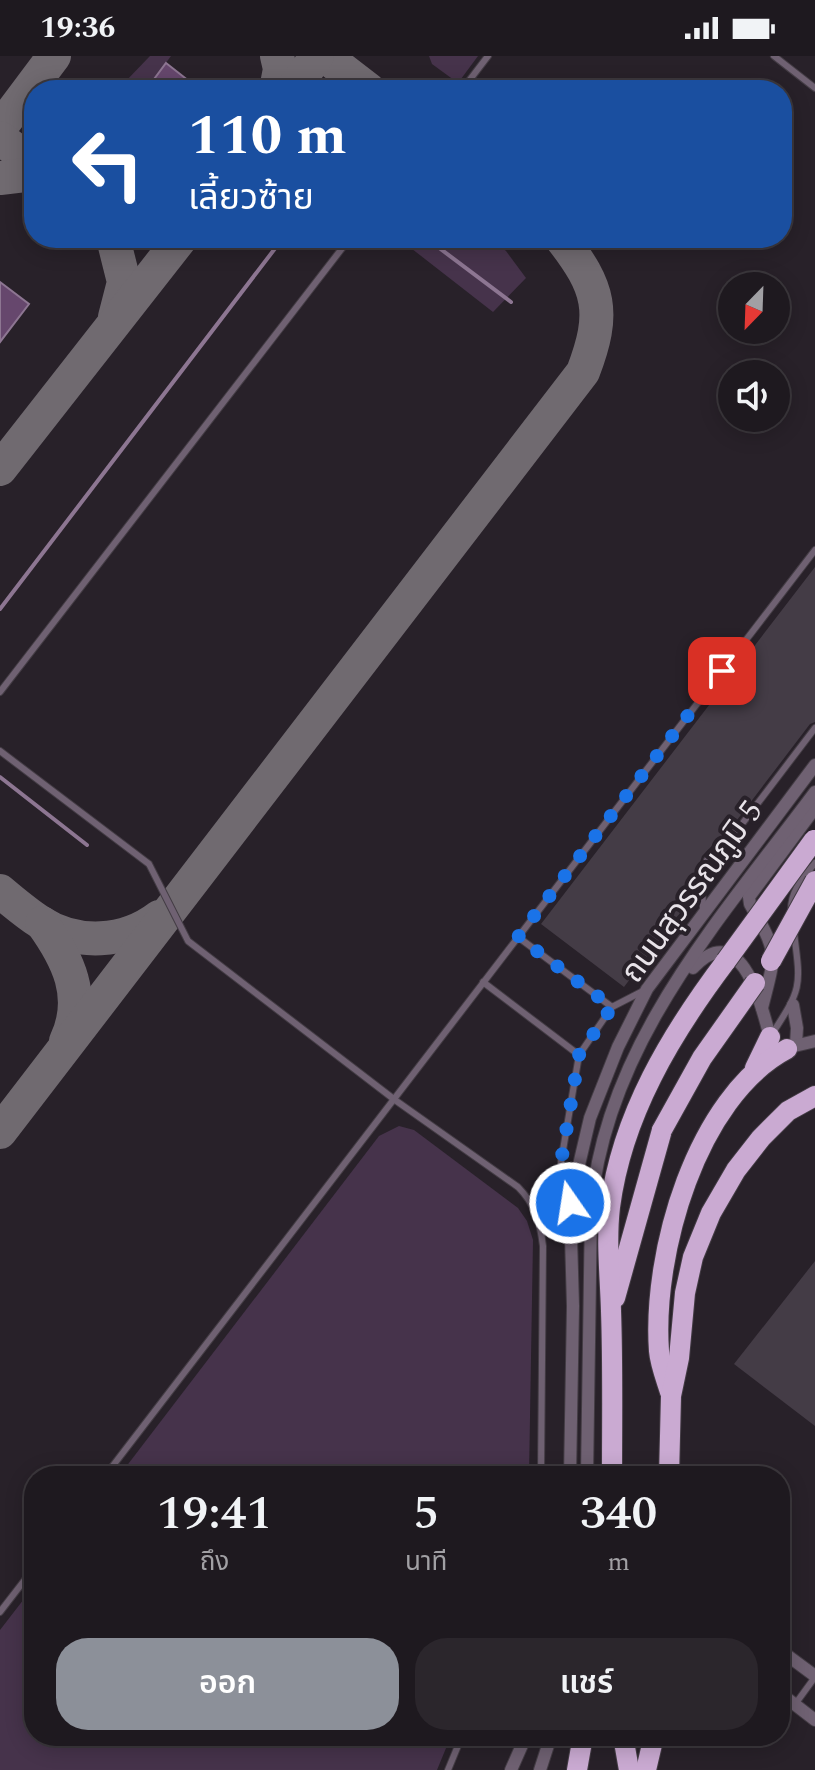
<!DOCTYPE html>
<html lang="th">
<head>
<meta charset="utf-8">
<style>
  :root { --surface:#1e191f; --page:#2b262c; --text:#f1f3f6; --muted:#a1a0a4; --line:#3c383d; --accent:#8c9099 }
  body { margin:0; font-family:Spectral,"Noto Sans Thai",serif; background:var(--page); color:var(--text); height:100vh; display:flex; flex-direction:column; font-size:30px; white-space:nowrap }
  * { box-sizing:border-box; margin:0 }
  p { font-size:26px; color:var(--muted) }
  .icon { flex:none; width:44px; height:44px; fill:none; stroke:currentColor; stroke-width:2; stroke-linecap:round; stroke-linejoin:round }
  .map { position:relative; flex:1; overflow:hidden }
  .details { position:absolute; left:24px; top:1410px; width:766px; height:280px; display:flex; flex-direction:column; background:var(--surface); border-radius:32px; box-shadow:0 4px 20px #0003,0 0 0 2px var(--line) }
  .details>* { flex:none }
  .banner { position:absolute; left:24px; top:24px; width:768px; height:168px; border-radius:32px; box-shadow:0 4px 20px #0003,0 0 0 2px var(--line); background:#1a4fa0; color:#fff; overflow:hidden }
  .needle { width:52px; rotate:203deg }
  .buttons { position:absolute; left:718px; top:216px; display:grid; gap:16px }
  .buttons a { display:grid; place-items:center; width:72px; height:72px; border-radius:50%; background:var(--surface); box-shadow:0 4px 20px #0003,0 0 0 2px var(--line); font-size:40px }
  .pin { position:absolute; display:grid; place-items:center; width:68px; height:68px; color:#fff; margin:-34px; border-radius:16px; box-shadow:0 4px 12px #0006 }
  .me { position:absolute; width:88px; margin:-44px; rotate:347deg; stroke-linejoin:round; filter:drop-shadow(0 0 6px #0008) }
  .turn { display:flex; align-items:center; gap:28px; height:168px; padding:0 32px; font-size:36px }
  .turn .icon { width:104px; height:104px; stroke-width:2.5 }
  .turn b { display:block; font-size:56px; line-height:68px }
  .eta { display:flex; justify-content:space-evenly; align-items:center; height:136px; text-align:center }
  .eta b { font-size:48px; font-weight:600; line-height:56px }
  .primary-button { display:flex; gap:16px; margin-top:auto; padding:16px 32px }
  .primary-button a { flex:1; height:92px; border-radius:32px; background:var(--accent); color:#fff; font-size:32px; font-weight:600; line-height:92px; text-align:center }
  .primary-button a+a { background:var(--page); color:var(--text) }
  .status { display:flex; justify-content:space-between; align-items:center; height:56px; padding:0 40px; background:var(--surface); direction:ltr }
  .status svg { height:22px; fill:currentColor }
  .map>svg:first-child { display:block }
  .green { fill:#46334b }
  .water { fill:#66476d; stroke:#8d7692; stroke-width:2 }
  .lines { fill:none; stroke-linecap:round; stroke-linejoin:round }
  .stream { stroke:#8d7692; stroke-width:4 }
  .taxiway { stroke:#706a70; stroke-width:34 }
  .building { fill:#443c46 }
  .service-casing { stroke:#433c44; stroke-width:8 }
  .minor-casing { stroke:#433c44; stroke-width:14 }
  .trunk-casing { stroke:#433c44; stroke-width:22 }
  .service { stroke:#6f6172; stroke-width:6 }
  .minor { stroke:#6f6172; stroke-width:12 }
  .trunk { stroke:#caaad2; stroke-width:20 }
  .trunk-bridge-casing { stroke:#433c44; stroke-width:22; stroke-linecap:butt }
  .trunk-bridge { stroke:#caaad2; stroke-width:20 }
  .route { stroke:#1a73e8; stroke-width:14; stroke-dasharray:0 25.2 }
  .labels { text-anchor:middle; stroke-width:8; stroke-linejoin:round; paint-order:stroke }
  .street-label { font-size:32px; fill:#e8e3e9; stroke:#282129 }
</style>
</head>
<body>
<div class="status"><b>19:36</b><svg viewBox="0 0 49 12"><path d="M0 12V9h3v3zM5 12V6h3v6zM10 12V3h3v9zM15 12V0h3v12zM26 1h20v11H26zM47 4h2v5h-2z"/></svg></div>
<div class="map">
<svg width="815" height="1714" viewBox="0 0 815 1714">
  <rect width="100%" height="100%" fill="#282129"/>
  <g class="green">
    <path d="M 150,0 L 171,0 L 146,34 L 122,34 L 125,26 Z"/>
    <path d="M 429,0 L 478,0 L 458,27 L 432,8 Z"/>
    <path d="M 398,182 L 491,182 L 506,195 L 526,222 L 493,256 Z"/>
    <path d="M 399,1070 L 414,1074 L 518,1152 L 527,1165 L 533,1184 L 529,1420 L 119,1420 L 379,1080 Z"/>
    <path d="M 34,1530 L 34,1680 L 451,1680 L 437,1714 L 0,1714 L 0,1574 Z"/>
  </g>
  <g class="water">
    <path d="M 166,7 L 194,29 L 191,34 L 146,34 Z"/>
    <path d="M 0,226 L 29,248 L 0,286 Z"/>
  </g>
  <g class="lines">
    <g class="stream">
      <path d="M 426,182 L 511,246"/>
      <path d="M 0,553 L 283,182"/>
      <path d="M 0,721 L 87,789"/>
    </g>
    <g class="taxiway">
      <path d="M 325,0 L 369,34"/>
      <path d="M 276,34 L 280,13 L 277,0"/>
      <path d="M 292,34 L 317,0"/>
      <path d="M 0,72 L 54,0"/>
      <path d="M 0,82 L 34,108"/>
      <path d="M 0,122 L 25,119 L 34,121"/>
      <path d="M 113,182 L 124,226 L 115,261"/>
      <path d="M 0,413 L 181,182"/>
      <path d="M 0,835 C 13,846 26,857 40,866 C 77,890 125,887 159,861"/>
      <path d="M 42,867 C 68,903 87,941 66,985"/>
      <path d="M 0,1076 L 583,316 C 606,256 600,232 561,182"/>
    </g>
  </g>
  <g class="building">
    <path d="M 815,511 L 815,666 L 810,668 L 737,764 L 702,800 L 696,818 L 696,836 L 624,931 L 541,868 Z"/>
    <path d="M 815,1205 L 815,1370 L 734,1308 Z"/>
  </g>
  <g class="lines">
    <defs>
      <g id="service">
        <path d="M 774,0 L 815,32"/>
        <path d="M 462,34 L 488,0"/>
        <path d="M 0,636 L 350,182"/>
        <path d="M 0,695 L 149,808 L 188,885 L 395,1044 L 518,1131 C 535,1148 540,1166 543,1190 L 541,1420"/>
        <path d="M 703,853 L 702,819 L 707,804 L 742,768 L 815,672"/>
        <path d="M 791,854 C 791,834 803,822 815,807"/>
        <path d="M 518,881 L 612,951"/>
        <path d="M 483,926 L 579,999"/>
        <path d="M 772,978 C 802,932 801,931 794,877"/>
        <path d="M 569,1144 L 562,1125 L 561,1106 L 579,999 L 612,951 L 643,935"/>
        <path d="M 105,1420 L 815,494"/>
        <path d="M 0,1556 L 34,1512"/>
        <path d="M 796,1647 L 815,1621"/>
        <path d="M 448,1714 L 462,1680"/>
      </g>
      <g id="minor">
        <path d="M 693,912 C 741,861 761,948 770,981"/>
        <path d="M 793,949 L 797,972 L 796,988"/>
        <path d="M 762,952 C 776,896 779,899 750,848 L 749,841 L 815,752"/>
        <path d="M 790,991 L 815,985"/>
        <path d="M 570,1420 L 573,1250 L 570,1147 L 590,1062 L 618,991 L 647,933 L 815,709"/>
        <path d="M 587,1420 L 591,1153 C 605,989 721,862 815,736"/>
        <path d="M 780,1594 L 815,1620"/>
        <path d="M 780,1637 L 815,1664"/>
        <path d="M 511,1714 L 526,1680"/>
        <path d="M 540,1714 L 551,1680"/>
      </g>
      <g id="trunk">
        <path d="M 755,1012 L 770,981"/>
        <path d="M 615,1242 L 662,1074"/>
        <path d="M 670,1336 C 666,1323 660,1308 659,1295 C 652,1198 696,1041 787,993"/>
        <path d="M 612,1420 C 612,1365 613,1310 611,1255 C 610,1220 606,1186 610,1151 C 622,1059 671,978 726,905"/>
        <path d="M 669,1420 L 671,1340 L 679,1302 L 685,1237 L 693,1201 L 711,1157 L 736,1114 L 761,1082 L 788,1055 L 815,1040"/>
        <path d="M 623,1680 L 629,1714"/>
        <path d="M 577,1714 L 583,1680"/>
        <path d="M 646,1714 L 654,1680"/>
      </g>
    </defs>
    <use href="#service" class="service-casing"/>
    <use href="#minor" class="minor-casing"/>
    <use href="#trunk" class="trunk-casing"/>
    <use href="#service" class="service"/>
    <use href="#minor" class="minor"/>
    <use href="#trunk" class="trunk"/>
    <defs>
      <g id="trunk-bridge">
        <path d="M 726,905 L 814,784"/>
        <path d="M 771,905 L 815,825"/>
        <path d="M 662,1074 L 702,1002 L 755,927"/>
      </g>
    </defs>
    <use href="#trunk-bridge" class="trunk-bridge-casing"/>
    <use href="#trunk-bridge" class="trunk-bridge"/>
  </g>
  <g class="lines">
    <path class="route" d="M 570,1147 L 562,1125 L 561,1106 L 579,999 L 612,951 L 518,881 L 722,615"/>
  </g>
  <g class="labels">
    <g class="street-label">
      <text transform="translate(691 835) rotate(-54)" y="11">ถนนสุวรรณภูมิ 5</text>
    </g>
  </g>
</svg>
<div class="buttons">
<a><svg class="needle" viewBox="-14 -14 28 28"><path d="M0-13l5 13h-10z" fill="#e53935"/><path d="M0 13l5-13h-10z" fill="#a1a0a4"/></svg></a>
<a><svg class="icon" aria-label="sound" viewBox="0 0 24 24"><path d="M4 9h4l5-4v14l-5-4H4zM17 9q2 3 0 6"/></svg></a>
</div>
<div class="pin" style="left:722px;top:615px;background:#d93025"><svg class="icon" aria-label="arrive" viewBox="0 0 24 24"><path d="M6 21V4h12l-3 4 3 4H6"/></svg></div>
<svg class="me" style="left:570px;top:1147px" viewBox="-20 -20 40 40"><circle r="17" fill="#1a73e8" stroke="#fff" stroke-width="3"/><path d="M0-11L8 9 0 5-8 9z" fill="#fff"/></svg>
<div class="banner">
<div class="turn"><svg class="icon" aria-label="left" viewBox="0 0 24 24"><path d="M17 20v-9H6M10 6l-5 5 5 5"/></svg><div><b>110 m</b>เลี้ยวซ้าย</div></div>
</div>
<section class="details">
<div class="eta">
<div><b>19:41</b><p>ถึง</p></div>
<div><b>5</b><p>นาที</p></div>
<div><b>340</b><p>m</p></div>
</div>
<div class="primary-button"><a>ออก</a><a>แชร์</a></div>
</section>
</div>
</body>
</html>
